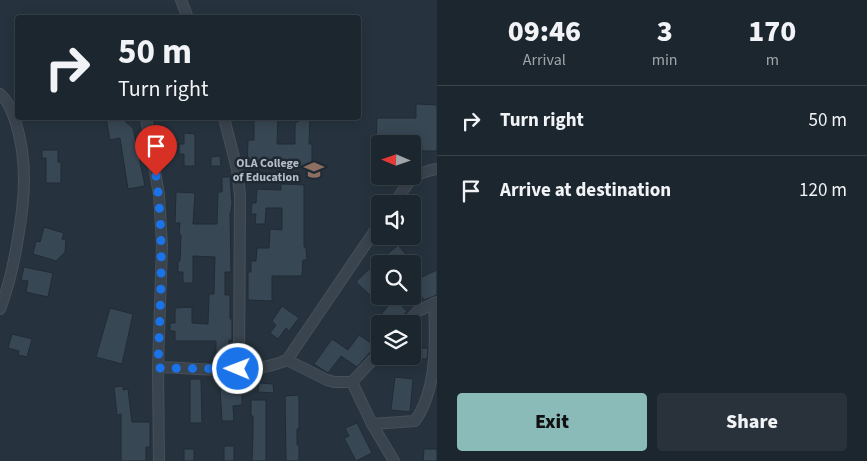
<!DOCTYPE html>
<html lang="en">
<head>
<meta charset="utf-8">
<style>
  :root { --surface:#1c262e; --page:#29323a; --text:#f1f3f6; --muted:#a0a5aa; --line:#3a434a; --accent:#8bbbb9 }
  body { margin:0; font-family:"Source Sans 3",sans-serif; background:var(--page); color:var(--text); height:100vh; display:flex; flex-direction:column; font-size:19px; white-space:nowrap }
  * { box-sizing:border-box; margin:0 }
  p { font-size:16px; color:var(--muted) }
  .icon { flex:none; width:28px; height:28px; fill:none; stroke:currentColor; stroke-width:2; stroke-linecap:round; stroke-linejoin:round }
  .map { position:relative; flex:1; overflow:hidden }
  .panel { display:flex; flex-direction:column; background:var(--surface); width:430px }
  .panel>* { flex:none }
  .banner { position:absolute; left:15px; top:15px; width:346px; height:105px; border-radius:5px; box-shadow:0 2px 12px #0003,0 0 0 1px var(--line); background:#1c262e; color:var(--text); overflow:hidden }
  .needle { width:32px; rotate:272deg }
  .tools { position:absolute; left:371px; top:135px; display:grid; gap:10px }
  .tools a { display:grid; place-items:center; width:50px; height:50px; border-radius:5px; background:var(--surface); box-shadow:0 2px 12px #0003,0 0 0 1px var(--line); font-size:25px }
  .pin { position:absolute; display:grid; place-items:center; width:42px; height:42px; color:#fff; margin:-51px -21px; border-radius:50% 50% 50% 0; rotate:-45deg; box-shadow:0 0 5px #0007 }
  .pin .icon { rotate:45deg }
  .me { position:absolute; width:55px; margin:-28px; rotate:271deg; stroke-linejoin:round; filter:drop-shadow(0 0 4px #0008) }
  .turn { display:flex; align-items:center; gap:18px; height:105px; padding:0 20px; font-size:22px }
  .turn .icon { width:65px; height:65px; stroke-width:2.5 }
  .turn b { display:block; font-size:35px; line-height:42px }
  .eta { display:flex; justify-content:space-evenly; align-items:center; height:85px; text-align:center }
  .eta b { font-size:30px; font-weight:800; line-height:35px }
  .button { display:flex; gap:10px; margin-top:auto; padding:10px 20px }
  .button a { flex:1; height:58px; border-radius:5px; background:var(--accent); color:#111; font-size:20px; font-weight:800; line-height:58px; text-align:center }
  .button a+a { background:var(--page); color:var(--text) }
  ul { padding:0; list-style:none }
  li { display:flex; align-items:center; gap:15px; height:70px; padding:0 20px; border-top:1px solid var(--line) }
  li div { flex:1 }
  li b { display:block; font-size:19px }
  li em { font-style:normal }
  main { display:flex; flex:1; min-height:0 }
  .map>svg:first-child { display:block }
  .building { fill:#384754; stroke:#212b35 }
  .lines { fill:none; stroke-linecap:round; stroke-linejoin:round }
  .street-casing { stroke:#46505a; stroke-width:12 }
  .street { stroke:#3a444e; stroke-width:10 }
  .route { stroke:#1a73e8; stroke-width:9; stroke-dasharray:0 16.2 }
  .labels { text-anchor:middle; stroke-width:5; stroke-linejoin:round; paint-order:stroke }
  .poi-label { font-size:12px; font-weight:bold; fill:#b6bfc9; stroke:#1f2933; text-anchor:end }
</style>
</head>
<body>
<main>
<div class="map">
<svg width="437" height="461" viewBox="0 0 437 461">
  <rect width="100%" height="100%" fill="#26333e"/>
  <g class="building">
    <path d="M 416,104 L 437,105 L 437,151 L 412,151 L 412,144 L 376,144 L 377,118 L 416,118 Z"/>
    <path d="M 106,118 L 126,118 L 125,121 L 133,128 L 145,186 L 128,189 L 120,138 L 110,140 Z"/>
    <path d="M 254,118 L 278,118 L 277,144 L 295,144 L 295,123 L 304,118 L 310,118 L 309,144 L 312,144 L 312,167 L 247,167 L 248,140 L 254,140 Z"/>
    <path d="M 184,133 L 195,134 L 195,166 L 184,166 L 184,154 L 179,154 L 179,144 L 184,144 Z"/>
    <path d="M 42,150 L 58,150 L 58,162 L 61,162 L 61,183 L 46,183 L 46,158 L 42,158 Z"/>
    <path d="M 220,156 L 221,166 L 211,166 L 211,157 Z"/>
    <path d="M 222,177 L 230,177 L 232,203 L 231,213 L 230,213 L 231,272 L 225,272 L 225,295 L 230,295 L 230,319 L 232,319 L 232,340 L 229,340 L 228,357 L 216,356 L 216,341 L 175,341 L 175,331 L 170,331 L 170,323 L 175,323 L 175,308 L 192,307 L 192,323 L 208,324 L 209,294 L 214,294 L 215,257 L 193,256 L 193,283 L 183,283 L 183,272 L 178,272 L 178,261 L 180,261 L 181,235 L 179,235 L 180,223 L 175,223 L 176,192 L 195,193 L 193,224 L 217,224 L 218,192 L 222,192 Z"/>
    <path d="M 281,184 L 304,185 L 304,247 L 306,247 L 307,260 L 303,260 L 302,276 L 272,276 L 272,301 L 248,300 L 248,272 L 251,272 L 251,261 L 256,261 L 257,248 L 269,248 L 270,229 L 282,230 L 282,208 L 266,208 L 265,224 L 255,224 L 256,214 L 251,214 L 252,203 L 256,203 L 257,189 L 281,190 Z"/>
    <path d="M 44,227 L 64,233 L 62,239 L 66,240 L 65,252 L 56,261 L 33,254 L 36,241 L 40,242 Z"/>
    <path d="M 398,245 L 410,259 L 404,264 L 380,264 L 380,286 L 371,296 L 356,282 L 367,271 Z"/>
    <path d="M 24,267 L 53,273 L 48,297 L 26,292 L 28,281 L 21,280 Z"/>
    <path d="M 437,270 L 437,295 L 424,300 L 422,297 L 421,297 L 413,281 Z"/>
    <path d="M 394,299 L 407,311 L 396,324 L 373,324 Z"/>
    <path d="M 282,306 L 299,318 L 289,331 L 286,328 L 278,339 L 270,333 L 276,325 L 272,321 Z"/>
    <path d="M 110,308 L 133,314 L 122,364 L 96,357 Z"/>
    <path d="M 12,334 L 32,339 L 27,357 L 18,355 L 19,351 L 8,348 Z"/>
    <path d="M 359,335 L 374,345 L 371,351 L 357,367 L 341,356 L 328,373 L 314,364 L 332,339 L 348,350 Z"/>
    <path d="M 412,348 L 428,348 L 427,359 L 412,359 Z"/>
    <path d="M 395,377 L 413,379 L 410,412 L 391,410 Z"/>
    <path d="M 190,379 L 201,379 L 202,423 L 190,423 Z"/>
    <path d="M 259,383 L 273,384 L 274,393 L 258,392 Z"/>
    <path d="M 123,386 L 123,390 L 128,389 L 132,422 L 150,422 L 150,447 L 146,447 L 146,461 L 121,461 L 121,414 L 117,415 L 114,387 Z"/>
    <path d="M 220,389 L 242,389 L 242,405 L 233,406 L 234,421 L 222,421 Z"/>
    <path d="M 299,395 L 299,429 L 297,429 L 297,445 L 299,445 L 299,461 L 286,461 L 285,396 Z"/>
    <path d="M 251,400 L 266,400 L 266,461 L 252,461 L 253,433 L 253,416 L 251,416 Z"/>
    <path d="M 357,423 L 372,453 L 356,461 L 344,438 L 349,436 L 345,428 Z"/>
    <rect x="224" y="446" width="10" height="15"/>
    <rect x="184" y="449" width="10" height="12"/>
    <path d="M 424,449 L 437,449 L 437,461 L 423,461 Z"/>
  </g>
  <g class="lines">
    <defs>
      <g id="street">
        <path d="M 181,0 L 188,18"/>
        <path d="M 0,94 C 8,101 11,110 15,120 C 28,160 25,198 18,238 C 14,263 9,286 0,309"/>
        <path d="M 146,118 L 159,195 L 162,245 L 158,367 L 159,461"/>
        <path d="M 224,118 L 237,169 L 240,195 L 239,369"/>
        <path d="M 394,204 C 409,182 410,174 437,169"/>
        <path d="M 406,324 L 418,311 L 437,302"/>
        <path d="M 287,360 L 327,380 L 334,382 L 352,382 L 380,352"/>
        <path d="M 158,367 C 197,368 251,376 287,360 L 380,223"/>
        <path d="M 352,382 L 372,424 L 394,461"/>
        <path d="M 372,424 L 415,421 C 437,390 436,341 434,303"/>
      </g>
    </defs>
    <use href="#street" class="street-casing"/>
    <use href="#street" class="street"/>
  </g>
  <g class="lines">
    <path class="route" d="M 156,176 C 165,239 160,304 158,368 L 238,369"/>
  </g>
  <defs>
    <symbol id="university-bare" viewBox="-9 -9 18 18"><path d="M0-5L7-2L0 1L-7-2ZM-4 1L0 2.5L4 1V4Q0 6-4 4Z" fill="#8d6e63" stroke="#1f2933" stroke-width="2.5" paint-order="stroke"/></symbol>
  </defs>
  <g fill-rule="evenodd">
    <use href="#university-bare" x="300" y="156" width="28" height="28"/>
  </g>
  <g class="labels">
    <g class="poi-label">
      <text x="299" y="167">OLA College<tspan x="299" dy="14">of Education</tspan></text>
    </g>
  </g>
</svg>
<div class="tools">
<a><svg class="needle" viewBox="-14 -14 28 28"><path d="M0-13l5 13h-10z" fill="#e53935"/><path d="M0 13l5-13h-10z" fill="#a0a5aa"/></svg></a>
<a><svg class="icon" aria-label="sound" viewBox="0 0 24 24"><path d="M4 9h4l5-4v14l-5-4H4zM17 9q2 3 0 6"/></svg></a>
<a><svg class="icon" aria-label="search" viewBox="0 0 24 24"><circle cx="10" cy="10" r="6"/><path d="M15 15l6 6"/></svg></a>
<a><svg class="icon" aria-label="layers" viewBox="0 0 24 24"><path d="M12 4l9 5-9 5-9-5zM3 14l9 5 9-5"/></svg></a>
</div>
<div class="pin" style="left:156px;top:176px;background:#d93025"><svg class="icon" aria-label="arrive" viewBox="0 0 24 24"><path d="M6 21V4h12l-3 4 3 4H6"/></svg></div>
<svg class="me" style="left:238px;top:369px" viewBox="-20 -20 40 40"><circle r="17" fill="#1a73e8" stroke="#fff" stroke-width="3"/><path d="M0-11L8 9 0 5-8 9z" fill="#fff"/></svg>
<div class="banner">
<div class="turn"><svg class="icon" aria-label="right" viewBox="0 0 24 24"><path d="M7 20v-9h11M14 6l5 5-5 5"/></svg><div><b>50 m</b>Turn right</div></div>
</div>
</div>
<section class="panel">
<div class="eta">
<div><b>09:46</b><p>Arrival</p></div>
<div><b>3</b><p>min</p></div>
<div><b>170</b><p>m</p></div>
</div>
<ul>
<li><svg class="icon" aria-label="right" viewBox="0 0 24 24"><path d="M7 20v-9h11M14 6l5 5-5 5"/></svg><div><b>Turn right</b></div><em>50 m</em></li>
<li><svg class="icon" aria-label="arrive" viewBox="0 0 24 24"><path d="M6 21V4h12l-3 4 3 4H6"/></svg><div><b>Arrive at destination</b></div><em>120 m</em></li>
</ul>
<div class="button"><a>Exit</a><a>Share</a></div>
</section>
</main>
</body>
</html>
